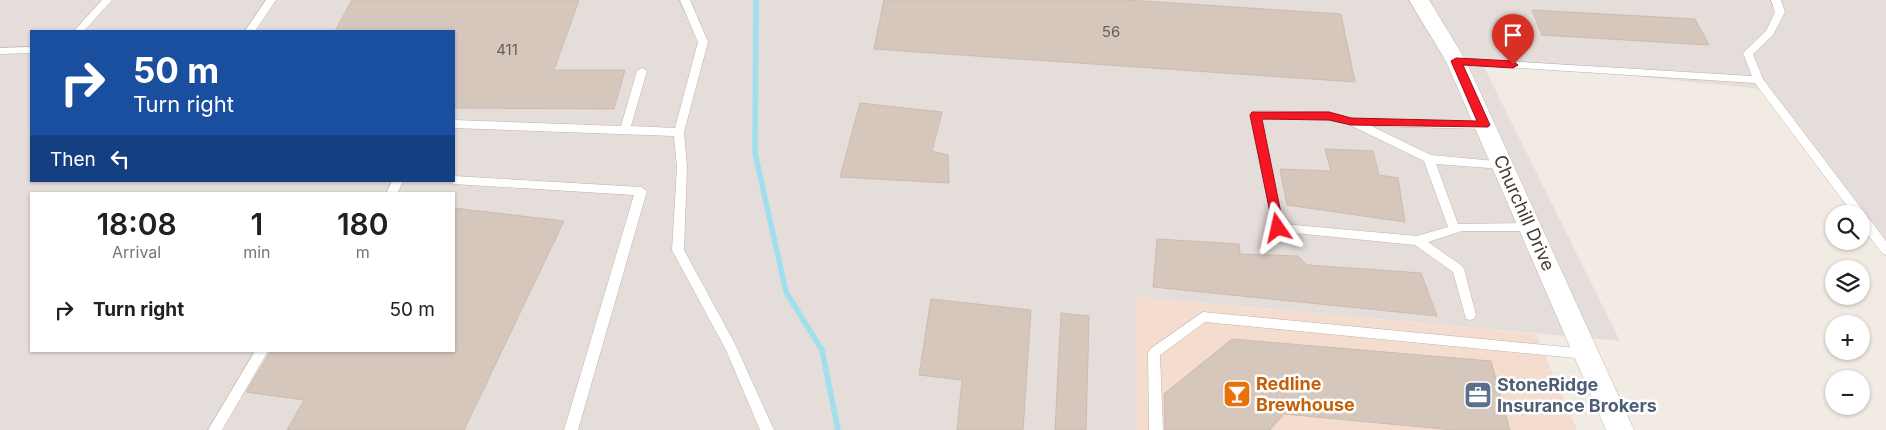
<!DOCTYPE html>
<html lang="en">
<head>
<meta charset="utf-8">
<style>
  :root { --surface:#fff; --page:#f2f2f2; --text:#202124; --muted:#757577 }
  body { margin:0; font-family:Inter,sans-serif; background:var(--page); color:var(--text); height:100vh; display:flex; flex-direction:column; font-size:19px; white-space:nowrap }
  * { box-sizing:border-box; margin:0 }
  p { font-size:16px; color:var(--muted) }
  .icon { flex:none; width:28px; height:28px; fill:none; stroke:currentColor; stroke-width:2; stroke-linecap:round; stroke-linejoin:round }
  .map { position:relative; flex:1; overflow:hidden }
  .details { position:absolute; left:30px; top:192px; width:425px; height:160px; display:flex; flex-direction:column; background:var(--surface); border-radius:0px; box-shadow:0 1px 4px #0004 }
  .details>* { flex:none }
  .top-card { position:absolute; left:30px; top:30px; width:425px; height:152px; border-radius:0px; box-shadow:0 1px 4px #0004; background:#1a4fa0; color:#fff; overflow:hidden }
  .tools { position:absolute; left:1825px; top:205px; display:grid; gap:10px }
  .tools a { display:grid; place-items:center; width:45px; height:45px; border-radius:50%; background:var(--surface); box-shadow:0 1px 4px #0004; font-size:25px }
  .pin { position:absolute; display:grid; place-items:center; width:42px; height:42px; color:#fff; margin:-51px -21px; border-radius:50% 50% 50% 0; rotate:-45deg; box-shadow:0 0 5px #0007 }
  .pin .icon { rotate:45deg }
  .me { position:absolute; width:55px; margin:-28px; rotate:349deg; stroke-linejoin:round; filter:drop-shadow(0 0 4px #0008) }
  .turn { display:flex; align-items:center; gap:18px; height:105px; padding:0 20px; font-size:22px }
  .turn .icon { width:65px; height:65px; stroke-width:2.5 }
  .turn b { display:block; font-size:35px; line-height:42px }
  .then { display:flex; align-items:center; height:48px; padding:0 20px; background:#0003; gap:10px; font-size:19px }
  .eta { display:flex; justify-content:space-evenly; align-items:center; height:85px; text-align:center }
  .eta b { font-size:30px; font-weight:600; line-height:35px }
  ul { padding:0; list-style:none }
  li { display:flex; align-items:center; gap:15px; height:65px; padding:0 20px }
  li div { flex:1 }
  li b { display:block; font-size:19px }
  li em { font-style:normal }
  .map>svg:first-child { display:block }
  .commercial { fill:#f4ddcf }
  .industrial { fill:#e4ddd9; fill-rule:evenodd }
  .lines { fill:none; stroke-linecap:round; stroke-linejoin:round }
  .stream { stroke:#a1dfee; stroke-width:5.5 }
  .building { fill:#d6c7bd; stroke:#cebbae }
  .lane-casing { stroke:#c0b4aa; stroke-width:1 }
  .street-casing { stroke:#c0b4aa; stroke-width:1 }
  .lane { fill:#fff; fill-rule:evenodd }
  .street { fill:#fff; fill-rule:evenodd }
  .route { fill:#f61724; stroke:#a00f17 }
  .labels { text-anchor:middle; stroke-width:5; stroke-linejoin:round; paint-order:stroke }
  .number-label { font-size:15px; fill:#685e56 }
  .street-label { font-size:18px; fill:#443b34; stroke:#fff }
  .food-label { font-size:18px; font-weight:bold; fill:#c56008; stroke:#fff; text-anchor:start }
  .service-label { font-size:18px; font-weight:bold; fill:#4e5e75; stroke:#fff; text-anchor:start }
</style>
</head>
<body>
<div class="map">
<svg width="1886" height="430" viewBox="0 0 1886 430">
  <rect width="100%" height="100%" fill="#f2ebe4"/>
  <path class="commercial" d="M 1135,297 L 1536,334 L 1577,430 L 1136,430 Z"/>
  <path class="industrial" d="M 0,0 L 1886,0 L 1886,257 L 1861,224 L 1861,214 L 1762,89 L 1481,61 L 1620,341 L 1136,297 L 1136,430 L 0,430 ZM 31,31 L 454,31 L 454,181 L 31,181 ZM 31,194 L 454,194 L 454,351 L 31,351 Z"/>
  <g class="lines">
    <path class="stream" d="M 756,0 L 755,153 L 786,292 L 822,350 L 838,430"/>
  </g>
  <g class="building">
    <path d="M 352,0 L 579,0 L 554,70 L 625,70 L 614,109 L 454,108 L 454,31 L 335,31 Z"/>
    <path d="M 884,0 L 1127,0 L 1341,14 L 1355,82 L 874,49 Z"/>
    <path d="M 1532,10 L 1695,19 L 1709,45 L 1542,35 Z"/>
    <path d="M 860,103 L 942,112 L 932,151 L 948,155 L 949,183 L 840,177 Z"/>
    <path d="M 1325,149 L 1373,151 L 1379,175 L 1398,178 L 1405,222 L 1287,205 L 1280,169 L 1331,171 Z"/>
    <path d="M 454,208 L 564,221 L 464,430 L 287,430 L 304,400 L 246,392 L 271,351 L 454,351 Z"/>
    <path d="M 1157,239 L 1239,244 L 1240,254 L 1298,256 L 1307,265 L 1421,273 L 1437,316 L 1153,287 Z"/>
    <path d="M 931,299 L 1031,310 L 1023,430 L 957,430 L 962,380 L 919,375 Z"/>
    <path d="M 1061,313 L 1089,316 L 1086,430 L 1055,430 Z"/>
    <path d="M 1232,339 L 1491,361 L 1510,430 L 1453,430 L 1284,414 L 1270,430 L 1165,430 L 1164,394 Z"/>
  </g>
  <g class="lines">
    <defs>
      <g id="lane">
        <path d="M 102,0 L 112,0 L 84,31 L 74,31 Z"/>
        <path d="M 266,0 L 276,0 L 255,31 L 245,31 Z"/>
        <path d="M 680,0 L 690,0 L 708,42 L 684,132 L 687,167 L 684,250 L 735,344 L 774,430 L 760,430 L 726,350 L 672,250 L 677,167 L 674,136 L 454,128 L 454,120 L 621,126 L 637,71 L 642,68 L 647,71 L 631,126 L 675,128 L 698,42 Z"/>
        <path d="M 1771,0 L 1781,0 L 1785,12 L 1773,35 L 1753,54 L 1763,79 L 1886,241 L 1886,255 L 1882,253 L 1861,226 L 1861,214 L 1853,214 L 1755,83 L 1456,64 L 1451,61 L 1456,58 L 1752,76 L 1743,53 L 1766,31 L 1775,12 Z"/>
        <path d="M 31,47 L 31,53 L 0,54 L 0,48 Z"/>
        <path d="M 1256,111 L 1329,112 L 1355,119 L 1488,122 L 1489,125 L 1488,128 L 1484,129 L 1371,126 L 1431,155 L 1506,162 L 1507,165 L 1506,168 L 1502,169 L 1436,164 L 1458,224 L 1529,223 L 1533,224 L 1535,227 L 1533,230 L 1529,231 L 1462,231 L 1428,242 L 1462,266 L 1464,269 L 1476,315 L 1474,319 L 1470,320 L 1466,319 L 1453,272 L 1415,245 L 1274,231 L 1251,115 ZM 1262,119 L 1329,120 L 1348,124 L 1424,161 L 1448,227 L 1417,236 L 1283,224 Z"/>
        <path d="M 454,176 L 641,187 L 647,191 L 578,430 L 564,430 L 634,195 L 454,184 L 449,181 L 454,181 Z"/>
        <path d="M 392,181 L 403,181 L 397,194 L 386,194 Z"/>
        <path d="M 1203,312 L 1586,349 L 1590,350 L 1592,354 L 1590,358 L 1586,359 L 1205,322 L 1160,355 L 1163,430 L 1149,430 L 1148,353 L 1150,349 Z"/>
        <path d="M 255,351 L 268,351 L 222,430 L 208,430 Z"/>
      </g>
      <path id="street" d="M 1409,0 L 1429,0 L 1466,61 L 1634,430 L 1606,430 L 1446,61 Z"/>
    </defs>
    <use href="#lane" class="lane-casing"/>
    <use href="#street" class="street-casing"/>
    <use href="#lane" class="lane"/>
    <use href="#street" class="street"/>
  </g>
  <path class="route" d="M 1456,58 L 1513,61 L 1518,65 L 1513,68 L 1463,65 L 1490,125 L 1488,127 L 1351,125 L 1329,120 L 1262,119 L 1284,228 L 1282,232 L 1274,232 L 1250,115 L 1252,112 L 1329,112 L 1351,118 L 1477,121 L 1451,61 Z"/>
  <defs>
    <symbol id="bar-square" viewBox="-11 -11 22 22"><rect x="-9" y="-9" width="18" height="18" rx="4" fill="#e8710a" stroke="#fff"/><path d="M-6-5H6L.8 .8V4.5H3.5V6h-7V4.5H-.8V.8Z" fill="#fff"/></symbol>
    <symbol id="office-square" viewBox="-11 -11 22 22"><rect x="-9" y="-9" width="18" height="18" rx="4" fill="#5c6f8a" stroke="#fff"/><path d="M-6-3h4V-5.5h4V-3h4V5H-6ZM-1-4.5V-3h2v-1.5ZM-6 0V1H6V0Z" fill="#fff"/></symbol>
  </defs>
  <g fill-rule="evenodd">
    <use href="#bar-square" x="1221" y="378" width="32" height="32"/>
    <use href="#office-square" x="1462" y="379" width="32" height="32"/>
  </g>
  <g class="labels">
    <g class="number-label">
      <text x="1111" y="37">56</text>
      <text x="507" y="55">411</text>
    </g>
    <g class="street-label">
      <text transform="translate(1524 213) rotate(66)" y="6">Churchill Drive</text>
    </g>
    <g class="food-label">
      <text x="1256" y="390">Redline<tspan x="1256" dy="21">Brewhouse</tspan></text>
    </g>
    <g class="service-label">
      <text x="1497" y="391">StoneRidge<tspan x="1497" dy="21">Insurance Brokers</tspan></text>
    </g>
  </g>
</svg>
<div class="tools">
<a><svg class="icon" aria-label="search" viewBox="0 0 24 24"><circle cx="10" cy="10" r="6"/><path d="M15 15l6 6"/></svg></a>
<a><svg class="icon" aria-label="layers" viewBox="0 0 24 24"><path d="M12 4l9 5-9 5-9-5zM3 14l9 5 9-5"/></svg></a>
<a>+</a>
<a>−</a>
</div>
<div class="pin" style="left:1513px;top:65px;background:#d93025"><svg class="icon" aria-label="arrive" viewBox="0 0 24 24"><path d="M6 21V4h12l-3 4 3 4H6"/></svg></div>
<svg class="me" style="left:1278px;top:228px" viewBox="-20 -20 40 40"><path d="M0-17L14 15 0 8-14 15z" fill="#f61724" stroke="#fff" stroke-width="4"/></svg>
<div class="top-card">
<div class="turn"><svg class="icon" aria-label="right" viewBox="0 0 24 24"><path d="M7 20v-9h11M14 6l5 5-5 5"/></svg><div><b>50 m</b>Turn right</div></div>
<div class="then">Then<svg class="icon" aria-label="left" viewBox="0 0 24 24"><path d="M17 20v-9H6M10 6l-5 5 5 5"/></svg></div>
</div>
<section class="details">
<div class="eta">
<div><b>18:08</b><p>Arrival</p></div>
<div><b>1</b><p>min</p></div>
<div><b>180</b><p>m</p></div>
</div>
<ul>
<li><svg class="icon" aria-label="right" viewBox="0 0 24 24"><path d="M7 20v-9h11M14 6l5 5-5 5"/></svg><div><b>Turn right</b></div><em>50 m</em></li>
</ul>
</section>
</div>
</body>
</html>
